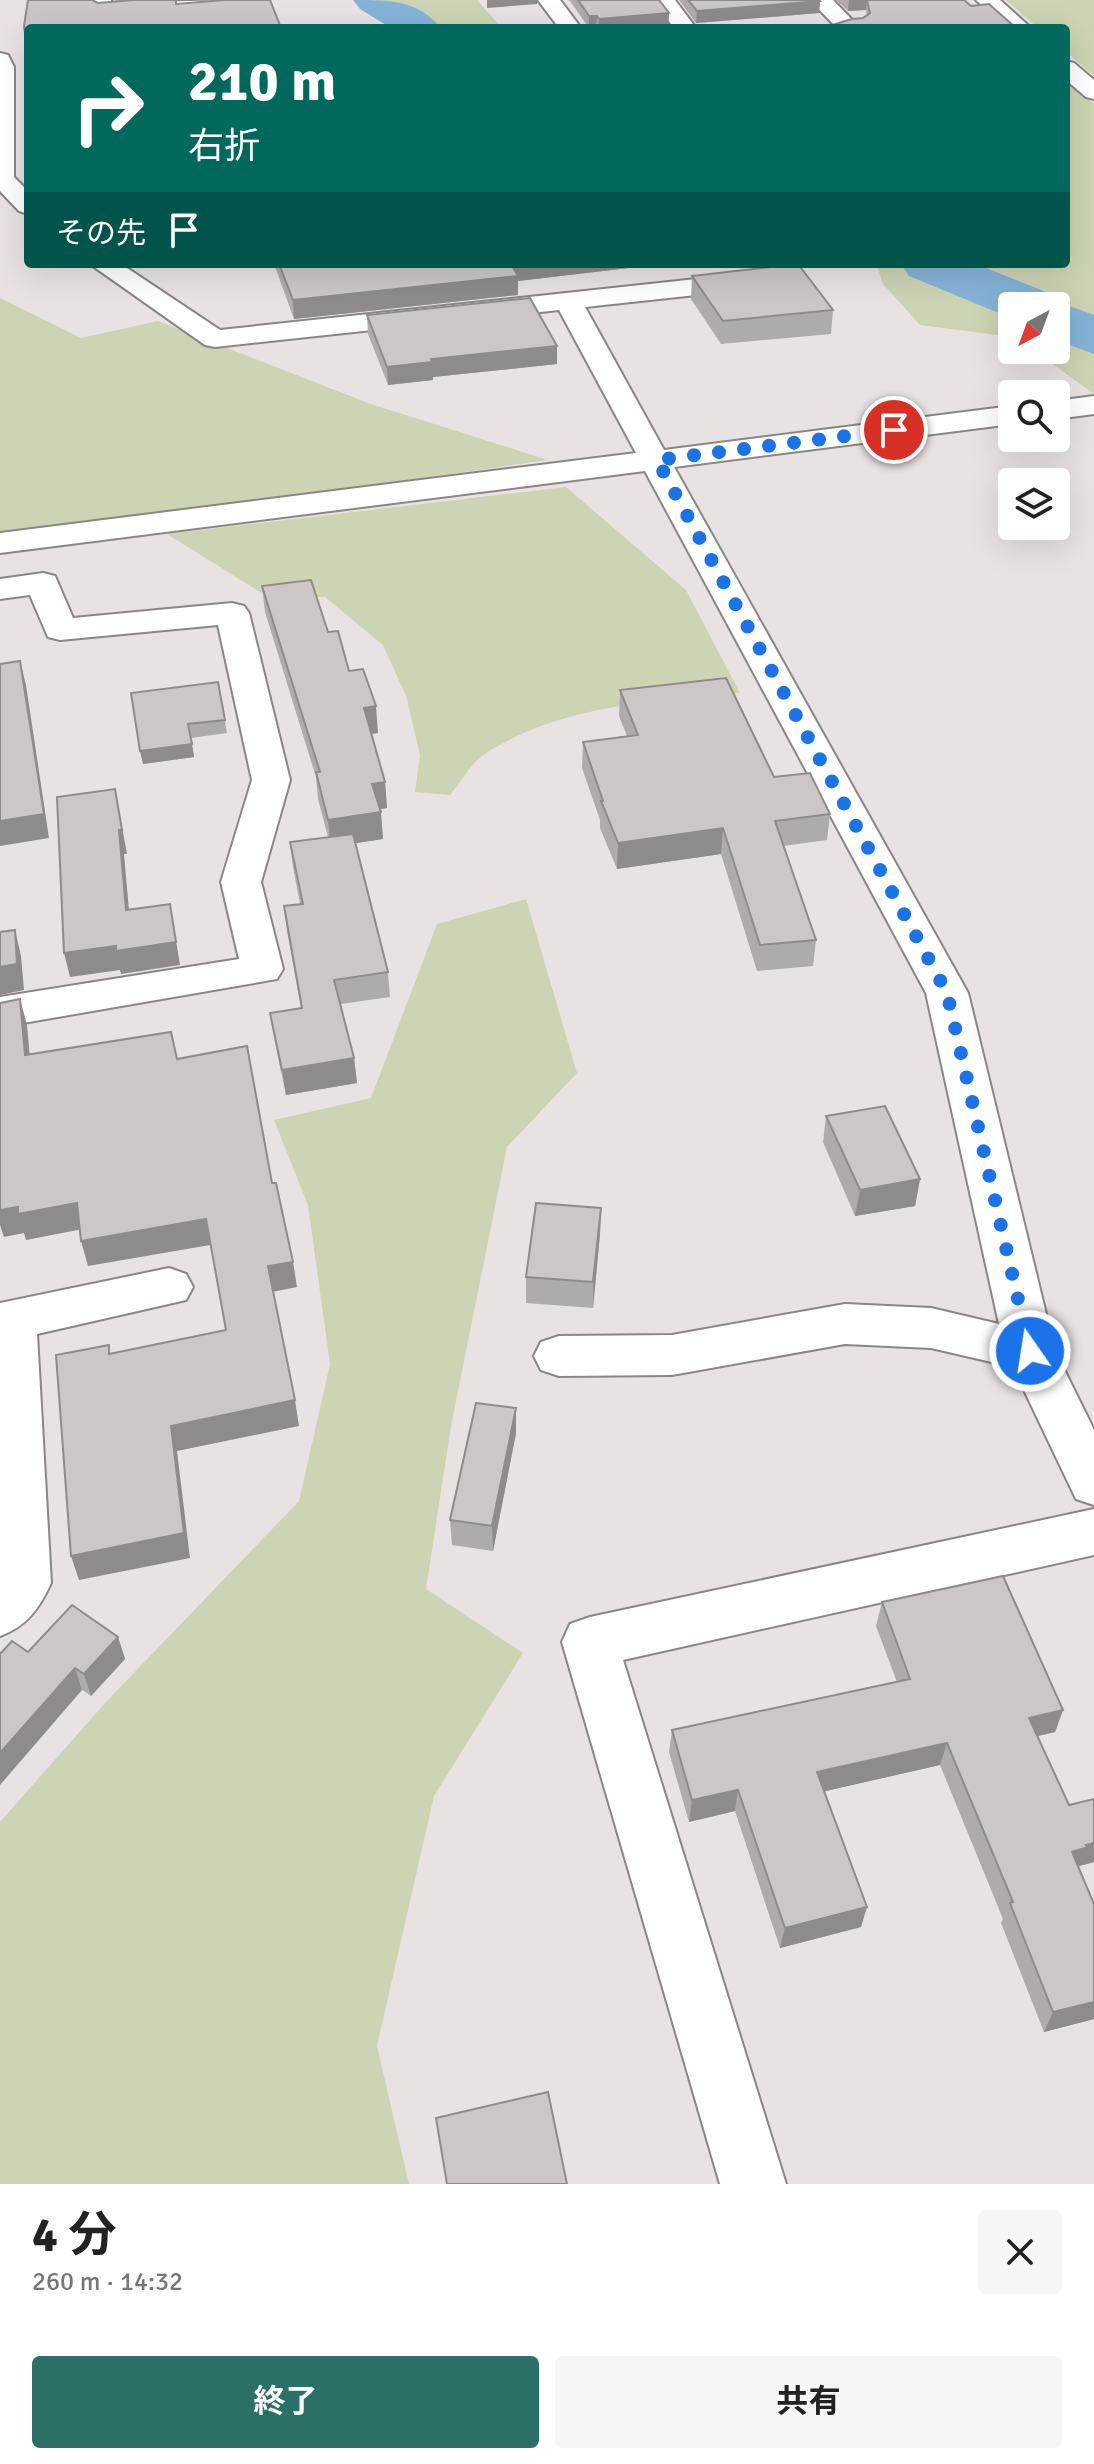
<!DOCTYPE html>
<html lang="ja">
<head>
<meta charset="utf-8">
<style>
  :root { --surface:#fff; --page:#f6f6f6; --text:#222; --muted:#767676; --accent:#2a7066 }
  body { margin:0; font-family:Signika,"Noto Sans JP",sans-serif; background:var(--page); color:var(--text); height:100vh; display:flex; flex-direction:column; font-size:30px; white-space:nowrap }
  * { box-sizing:border-box; margin:0 }
  p { font-size:26px; color:var(--muted) }
  .icon { flex:none; width:44px; height:44px; fill:none; stroke:currentColor; stroke-width:2; stroke-linecap:round; stroke-linejoin:round }
  .map { position:relative; height:2184px; overflow:hidden }
  .panel { display:flex; flex-direction:column; background:var(--surface); flex:1 }
  .panel>* { flex:none }
  .top-card { position:absolute; left:24px; top:24px; width:1046px; height:244px; border-radius:8px; box-shadow:0 8px 32px #0002; background:#00695c; color:#fff; overflow:hidden }
  .needle { width:52px; rotate:221deg }
  .buttons { position:absolute; left:998px; top:292px; display:grid; gap:16px }
  .buttons a { display:grid; place-items:center; width:72px; height:72px; border-radius:8px; background:var(--surface); box-shadow:0 8px 32px #0002; font-size:40px }
  .pin { position:absolute; display:grid; place-items:center; width:68px; height:68px; color:#fff; margin:-34px; border:4px solid #fff; border-radius:50%; box-shadow:0 2px 8px #0007 }
  .me { position:absolute; width:88px; margin:-44px; rotate:347deg; stroke-linejoin:round; filter:drop-shadow(0 0 6px #0008) }
  .turn { display:flex; align-items:center; gap:28px; height:168px; padding:0 32px; font-size:36px }
  .turn .icon { width:104px; height:104px; stroke-width:2.5 }
  .turn b { display:block; font-size:56px; line-height:68px }
  .then { display:flex; align-items:center; height:76px; padding:0 32px; background:#0003; gap:16px; font-size:30px }
  .round { display:grid; place-items:center; flex:none; width:84px; height:84px; border-radius:8px; background:var(--page) }
  .summary { display:flex; align-items:center; justify-content:space-between; height:136px; padding:0 32px }
  h1 { font-size:48px; font-weight:700; line-height:60px }
  .button { display:flex; gap:16px; margin-top:auto; padding:16px 32px }
  .button a { flex:1; height:92px; border-radius:8px; background:var(--accent); color:#fff; font-size:32px; font-weight:700; line-height:92px; text-align:center }
  .button a+a { background:var(--page); color:var(--text) }
  .map>svg:first-child { display:block }
  .green { fill:#cdd4b3 }
  .lines { fill:none; stroke-linecap:round; stroke-linejoin:round }
  .river { fill:#85b3d8; fill-rule:evenodd }
  .minor-casing { stroke:#8a8684; stroke-width:4 }
  .minor { fill:#fff; fill-rule:evenodd }
  .wall { fill:#afabaa }
  .shaded-wall { fill:#8f8b8b }
  .building { fill:#ccc7c6; stroke:#8f8b8b; stroke-width:2 }
  .route { stroke:#1a73e8; stroke-width:14; stroke-dasharray:0 25.2 }
</style>
</head>
<body>
<div class="map">
<svg width="1094" height="2184" viewBox="0 0 1094 2184">
  <rect width="100%" height="100%" fill="#e8e3e2"/>
  <g class="green">
    <path d="M 375,0 L 477,0 L 502,28 L 397,28 L 394,17 Z"/>
    <path d="M 1006,0 L 1094,0 L 1094,76 L 1066,52 L 1066,28 L 1038,28 Z"/>
    <path d="M 1066,79 L 1094,104 L 1094,394 L 1033,350 L 1056,350 L 1056,306 L 1012,306 L 1012,337 L 920,325 L 883,284 L 877,266 L 872,264 L 1066,264 Z"/>
    <path d="M 0,298 L 81,338 L 158,321 L 371,404 L 548,460 L 141,519 L 0,535 Z"/>
    <path d="M 566,487 L 686,590 L 740,693 C 654,701 561,705 486,753 C 472,762 461,782 450,795 L 415,792 L 420,755 L 406,696 L 383,645 L 325,597 L 268,597 L 167,534 Z"/>
    <path d="M 526,899 L 577,1073 L 507,1147 L 451,1426 L 426,1589 L 523,1653 L 434,1796 L 377,2046 L 409,2184 L 0,2184 L 0,1822 L 105,1703 L 299,1501 L 330,1364 L 308,1205 L 274,1120 L 371,1098 L 437,924 Z"/>
  </g>
  <g class="lines">
    <g class="river">
      <path d="M 353,0 C 391,0 417,0 441,28 L 391,28 L 360,9 Z"/>
      <path d="M 901,264 L 976,264 L 1051,294 L 1056,301 L 1094,315 L 1094,354 L 1056,340 L 1056,306 L 1012,306 L 1011,318 L 909,276 Z"/>
    </g>
    <defs>
      <g id="minor">
        <path d="M 89,0 L 111,0 L 111,3 L 230,0 L 219,6 L 100,16 L 89,10 Z"/>
        <path d="M 538,0 L 560,0 L 581,28 L 559,28 Z"/>
        <path d="M 653,0 L 675,0 L 696,28 L 674,28 Z"/>
        <path d="M 810,0 L 833,0 L 860,28 L 837,28 Z"/>
        <path d="M 976,0 L 1000,0 L 1031,28 L 1007,28 Z"/>
        <path d="M 0,53 L 8,55 L 14,67 L 14,177 L 28,191 L 28,214 L 19,211 L 0,191 Z"/>
        <path d="M 1066,61 L 1074,63 L 1094,80 L 1094,99 L 1086,97 L 1066,80 Z"/>
        <path d="M 90,264 L 121,264 L 220,330 L 752,273 L 762,275 L 765,281 L 762,287 L 752,289 L 585,307 L 664,450 L 1012,406 L 1012,424 L 674,467 L 968,993 L 1055,1351 L 1094,1430 L 1094,1505 L 1076,1499 L 1013,1367 L 931,1348 L 845,1344 L 672,1375 L 559,1376 L 541,1370 L 534,1356 L 541,1342 L 559,1336 L 672,1335 L 845,1304 L 931,1308 L 999,1324 L 926,993 L 645,471 L 0,553 L 0,533 L 636,453 L 559,310 L 215,347 L 205,345 Z"/>
        <path d="M 1094,396 L 1094,414 L 1056,419 L 1056,401 Z"/>
        <path d="M 43,573 L 55,576 L 73,618 L 232,603 L 244,606 L 249,613 L 290,780 L 261,882 L 283,969 L 277,979 L 0,1027 L 0,997 L 239,959 L 221,882 L 252,780 L 218,625 L 60,640 L 48,637 L 30,595 L 0,599 L 0,579 Z"/>
        <path d="M 169,1268 L 186,1274 L 193,1287 L 186,1300 L 37,1334 L 51,1583 C 39,1609 27,1626 0,1636 L 0,1303 Z"/>
        <path d="M 1094,1509 L 1094,1555 L 623,1660 L 786,2184 L 720,2184 L 562,1642 L 570,1624 L 590,1617 Z"/>
      </g>
    </defs>
    <use href="#minor" class="minor-casing"/>
    <use href="#minor" class="minor"/>
  </g>
  <g class="wall">
    <path d="M 568,0 L 659,0 L 669,13 L 668,26 L 637,28 L 589,28 L 570,1 Z"/>
    <path d="M 679,0 L 819,0 L 820,1 L 819,13 L 696,23 Z"/>
    <path d="M 836,0 L 964,0 L 863,18 L 867,15 L 866,10 L 848,11 Z"/>
    <path d="M 274,264 L 662,264 L 518,281 L 518,295 L 294,319 Z"/>
    <path d="M 692,276 L 833,310 L 831,334 L 721,344 L 691,299 Z"/>
    <path d="M 367,315 L 557,364 L 433,377 L 433,380 L 388,385 L 368,334 Z"/>
    <path d="M 262,586 L 328,632 L 349,671 L 378,733 L 372,734 L 385,782 L 387,808 L 380,809 L 383,839 L 356,843 L 388,972 L 390,997 L 341,1004 L 354,1058 L 357,1083 L 286,1095 L 274,1038 L 270,1013 L 301,1008 L 287,931 L 284,906 L 300,904 L 293,867 L 290,842 L 328,837 L 318,799 L 316,777 L 265,612 Z"/>
    <path d="M 218,682 L 227,733 L 191,738 L 194,757 L 143,764 Z"/>
    <path d="M 620,690 L 774,777 L 830,814 L 827,840 L 783,846 L 816,940 L 813,966 L 757,971 L 721,854 L 617,869 L 600,828 L 600,820 L 582,768 L 583,742 L 627,736 L 619,716 Z"/>
    <path d="M 826,1116 L 920,1179 L 915,1206 L 855,1216 L 823,1142 Z"/>
    <path d="M 601,1208 L 600,1234 L 593,1308 L 526,1303 L 526,1277 Z"/>
    <path d="M 516,1408 L 516,1433 L 493,1551 L 452,1545 L 450,1520 Z"/>
    <path d="M 882,1602 L 1063,1710 L 1055,1732 L 1037,1736 L 1069,1805 L 1094,1799 L 1094,1862 L 1079,1866 L 1078,1868 L 1094,1904 L 1094,2019 L 1044,2032 L 1001,1923 L 1003,1919 L 940,1765 L 825,1791 L 861,1927 L 780,1948 L 735,1811 L 689,1822 L 669,1752 L 672,1730 L 897,1682 L 876,1626 Z"/>
    <path d="M 118,1637 L 125,1659 L 91,1696 L 28,1652 Z"/>
  </g>
  <g class="shaded-wall">
    <path d="M 487,0 L 537,0 L 537,4 L 487,8 Z"/>
    <path d="M 849,0 L 867,0 L 866,10 L 848,11 Z"/>
    <path d="M 820,1 L 819,13 L 696,23 L 697,11 Z"/>
    <path d="M 669,13 L 668,26 L 637,28 L 598,28 L 599,19 Z"/>
    <path d="M 589,16 L 597,16 L 596,28 L 589,28 Z"/>
    <path d="M 511,264 L 662,264 L 518,281 L 518,295 L 294,319 L 293,300 Z"/>
    <path d="M 557,346 L 557,364 L 433,377 L 433,380 L 388,385 L 387,367 L 431,359 Z"/>
    <path d="M 20,661 L 26,685 L 49,838 L 0,846 L 0,821 Z"/>
    <path d="M 376,706 L 378,733 L 366,734 L 364,708 Z"/>
    <path d="M 192,744 L 194,757 L 143,764 L 140,751 Z"/>
    <path d="M 385,782 L 387,808 L 375,810 L 372,784 Z"/>
    <path d="M 115,789 L 127,854 L 124,854 L 131,933 L 126,910 Z"/>
    <path d="M 381,812 L 383,839 L 331,847 L 328,820 Z"/>
    <path d="M 723,828 L 721,854 L 617,869 L 618,843 Z"/>
    <path d="M 170,904 L 180,965 L 121,974 L 120,970 L 70,977 L 64,953 Z"/>
    <path d="M 15,930 L 21,956 L 24,990 L 0,995 L 0,967 Z"/>
    <path d="M 20,999 L 27,1025 L 32,1081 L 25,1055 Z"/>
    <path d="M 354,1058 L 357,1083 L 286,1095 L 282,1070 Z"/>
    <path d="M 920,1179 L 915,1206 L 855,1216 L 860,1190 Z"/>
    <path d="M 77,1203 L 83,1229 L 26,1240 L 24,1233 L 4,1237 L 0,1225 L 0,1210 L 18,1207 Z"/>
    <path d="M 601,1208 L 600,1234 L 593,1308 L 593,1282 Z"/>
    <path d="M 206,1219 L 210,1245 L 88,1266 L 81,1241 Z"/>
    <path d="M 293,1262 L 297,1287 L 272,1292 L 268,1266 Z"/>
    <path d="M 295,1400 L 299,1426 L 177,1451 L 190,1558 L 79,1580 L 71,1556 L 171,1426 Z"/>
    <path d="M 516,1408 L 516,1433 L 493,1551 L 492,1526 Z"/>
    <path d="M 118,1637 L 125,1659 L 91,1696 L 84,1674 Z"/>
    <path d="M 75,1668 L 82,1690 L 0,1785 L 0,1753 Z"/>
    <path d="M 1063,1710 L 1055,1732 L 1021,1740 L 1029,1718 Z"/>
    <path d="M 947,1743 L 940,1765 L 813,1794 L 817,1772 Z"/>
    <path d="M 738,1790 L 735,1811 L 689,1822 L 692,1800 Z"/>
    <path d="M 1094,1843 L 1094,1862 L 1079,1866 L 1078,1869 L 1072,1852 Z"/>
    <path d="M 867,1907 L 861,1927 L 780,1948 L 785,1928 Z"/>
    <path d="M 1094,2002 L 1094,2019 L 1044,2032 L 1053,2012 Z"/>
  </g>
  <g class="building">
    <path d="M 28,0 L 92,0 L 98,3 L 133,0 L 176,0 L 176,4 L 225,0 L 270,0 L 281,28 L 28,28 L 28,55 L 24,26 Z"/>
    <path d="M 578,0 L 659,0 L 669,13 L 599,19 L 597,16 L 589,16 Z"/>
    <path d="M 688,0 L 819,0 L 820,1 L 697,11 Z"/>
    <path d="M 867,0 L 964,0 L 971,6 L 989,4 L 1016,28 L 822,28 L 852,19 L 863,18 L 870,13 Z"/>
    <path d="M 279,264 L 511,264 L 518,276 L 293,300 Z"/>
    <path d="M 798,264 L 833,310 L 723,321 L 692,276 Z"/>
    <path d="M 530,298 L 557,346 L 431,359 L 432,362 L 387,367 L 367,315 Z"/>
    <path d="M 311,580 L 328,632 L 338,631 L 349,671 L 363,669 L 376,706 L 364,708 L 385,782 L 372,784 L 381,812 L 328,820 L 316,772 L 320,772 L 262,586 Z"/>
    <path d="M 20,661 L 44,814 L 0,821 L 0,664 Z"/>
    <path d="M 726,678 L 774,777 L 810,773 L 830,814 L 775,821 L 816,940 L 760,945 L 723,828 L 618,843 L 601,801 L 603,801 L 583,742 L 638,735 L 620,690 Z"/>
    <path d="M 218,682 L 225,720 L 188,724 L 192,744 L 140,751 L 131,693 Z"/>
    <path d="M 115,789 L 122,830 L 119,830 L 126,910 L 170,904 L 176,942 L 116,951 L 116,946 L 64,953 L 57,797 Z"/>
    <path d="M 353,834 L 388,972 L 334,980 L 354,1058 L 282,1070 L 270,1013 L 302,1008 L 284,906 L 303,904 L 290,842 Z"/>
    <path d="M 15,930 L 17,964 L 0,967 L 0,932 Z"/>
    <path d="M 20,999 L 25,1055 L 171,1032 L 177,1059 L 247,1046 L 272,1183 L 276,1183 L 293,1262 L 268,1266 L 295,1400 L 171,1426 L 184,1533 L 71,1556 L 56,1355 L 109,1345 L 109,1354 L 226,1330 L 206,1219 L 81,1241 L 77,1203 L 18,1214 L 18,1207 L 0,1210 L 0,1003 Z"/>
    <path d="M 885,1106 L 920,1179 L 860,1190 L 826,1116 Z"/>
    <path d="M 536,1203 L 601,1208 L 593,1282 L 526,1277 Z"/>
    <path d="M 476,1403 L 516,1408 L 492,1526 L 450,1520 Z"/>
    <path d="M 1003,1576 L 1063,1710 L 1029,1718 L 1069,1805 L 1094,1799 L 1094,1843 L 1086,1845 L 1088,1847 L 1072,1852 L 1094,1904 L 1094,2002 L 1053,2012 L 1010,1903 L 1013,1902 L 947,1743 L 817,1772 L 867,1907 L 785,1928 L 738,1790 L 692,1800 L 672,1730 L 910,1679 L 882,1602 Z"/>
    <path d="M 72,1605 L 118,1637 L 84,1674 L 75,1668 L 0,1753 L 0,1654 L 12,1641 L 28,1652 Z"/>
    <path d="M 548,2092 L 567,2184 L 447,2184 L 436,2118 Z"/>
  </g>
  <g class="lines">
    <path class="route" d="M 894,430 L 657,460 L 947,993 L 1030,1351"/>
  </g>
</svg>
<div class="buttons">
<a><svg class="needle" viewBox="-14 -14 28 28"><path d="M0-13l5 13h-10z" fill="#e53935"/><path d="M0 13l5-13h-10z" fill="#767676"/></svg></a>
<a><svg class="icon" aria-label="search" viewBox="0 0 24 24"><circle cx="10" cy="10" r="6"/><path d="M15 15l6 6"/></svg></a>
<a><svg class="icon" aria-label="layers" viewBox="0 0 24 24"><path d="M12 4l9 5-9 5-9-5zM3 14l9 5 9-5"/></svg></a>
</div>
<div class="pin" style="left:894px;top:430px;background:#d93025"><svg class="icon" aria-label="arrive" viewBox="0 0 24 24"><path d="M6 21V4h12l-3 4 3 4H6"/></svg></div>
<svg class="me" style="left:1030px;top:1351px" viewBox="-20 -20 40 40"><circle r="17" fill="#1a73e8" stroke="#fff" stroke-width="3"/><path d="M0-11L8 9 0 5-8 9z" fill="#fff"/></svg>
<div class="top-card">
<div class="turn"><svg class="icon" aria-label="right" viewBox="0 0 24 24"><path d="M7 20v-9h11M14 6l5 5-5 5"/></svg><div><b>210 m</b>右折</div></div>
<div class="then">その先<svg class="icon" aria-label="arrive" viewBox="0 0 24 24"><path d="M6 21V4h12l-3 4 3 4H6"/></svg></div>
</div>
</div>
<section class="panel">
<div class="summary"><div><h1>4 分</h1><p>260 m · 14:32</p></div><a class="round"><svg class="icon" aria-label="close" viewBox="0 0 24 24"><path d="M6 6l12 12M18 6L6 18"/></svg></a></div>
<div class="button"><a>終了</a><a>共有</a></div>
</section>
</body>
</html>
